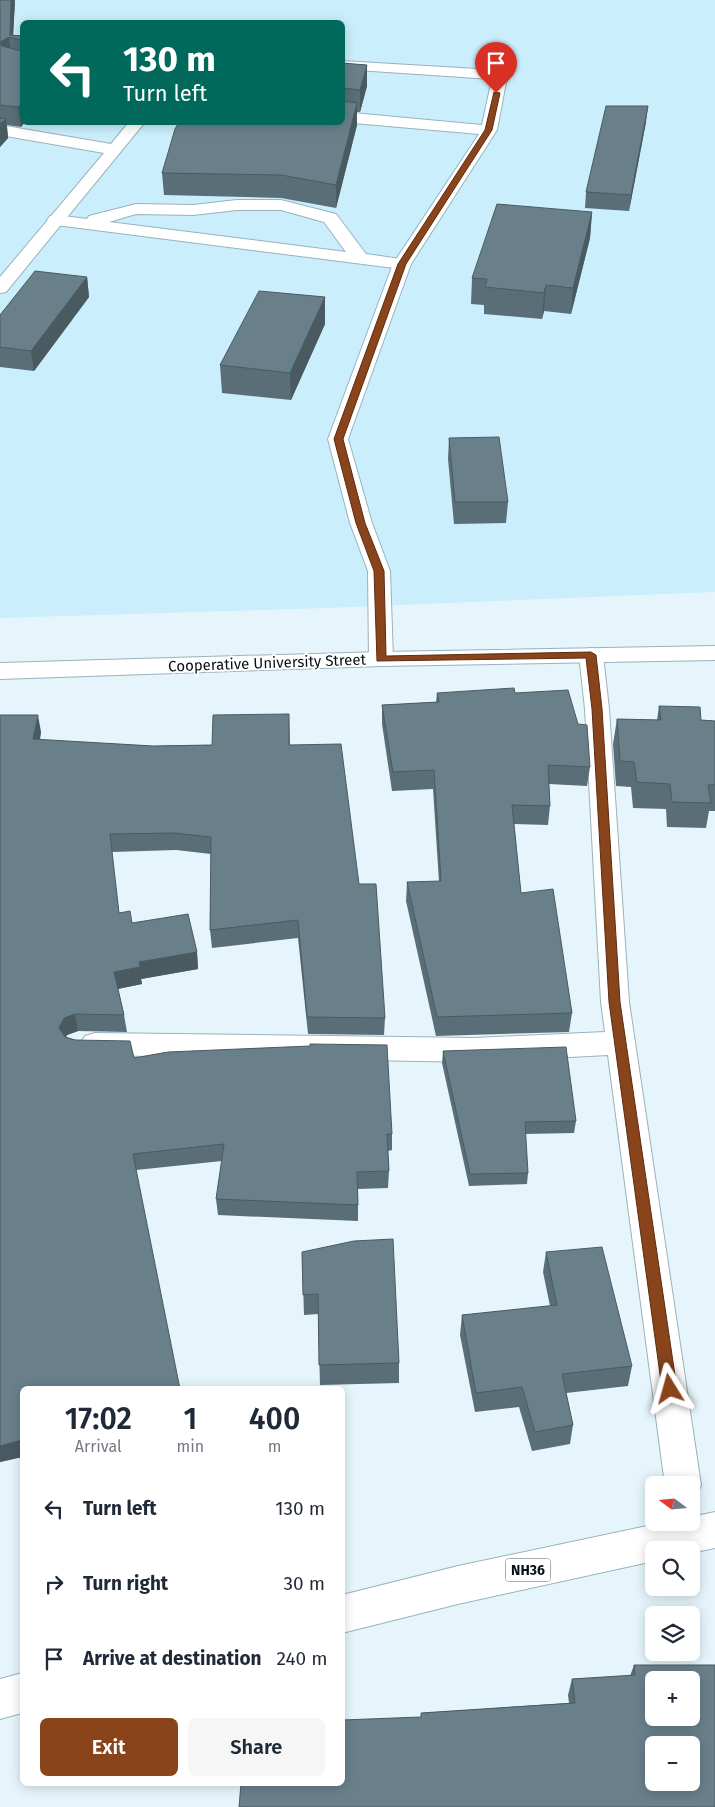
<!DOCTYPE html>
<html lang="en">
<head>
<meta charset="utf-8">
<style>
  :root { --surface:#fff; --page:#f6f6f7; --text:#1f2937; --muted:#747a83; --accent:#89441b }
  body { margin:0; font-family:"Fira Sans",sans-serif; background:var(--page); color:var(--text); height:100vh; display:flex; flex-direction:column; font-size:19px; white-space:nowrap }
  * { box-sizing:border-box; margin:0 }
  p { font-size:16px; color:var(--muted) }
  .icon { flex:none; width:28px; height:28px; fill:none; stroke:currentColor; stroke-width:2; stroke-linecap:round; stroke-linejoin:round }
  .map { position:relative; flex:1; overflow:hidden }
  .sheet { position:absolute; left:20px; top:1386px; width:325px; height:400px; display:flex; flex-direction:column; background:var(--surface); border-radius:8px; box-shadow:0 2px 12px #0003 }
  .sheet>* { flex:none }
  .guide { position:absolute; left:20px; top:20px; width:325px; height:105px; border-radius:8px; box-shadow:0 2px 12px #0003; background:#00695c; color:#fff; overflow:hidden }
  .needle { width:32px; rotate:286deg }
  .buttons { position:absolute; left:645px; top:1476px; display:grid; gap:10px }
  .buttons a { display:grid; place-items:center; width:55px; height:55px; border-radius:8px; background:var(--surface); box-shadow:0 2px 12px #0003; font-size:25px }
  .pin { position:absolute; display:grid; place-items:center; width:42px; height:42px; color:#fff; margin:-51px -21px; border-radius:50% 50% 50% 0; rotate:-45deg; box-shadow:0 0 5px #0007 }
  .pin .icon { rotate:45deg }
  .me { position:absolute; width:55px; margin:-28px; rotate:352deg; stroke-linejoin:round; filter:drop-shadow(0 0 4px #0008) }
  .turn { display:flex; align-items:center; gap:18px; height:105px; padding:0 20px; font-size:22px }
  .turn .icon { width:65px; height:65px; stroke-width:2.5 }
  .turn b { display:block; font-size:35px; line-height:42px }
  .eta { display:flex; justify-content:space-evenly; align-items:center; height:85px; text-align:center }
  .eta b { font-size:30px; font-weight:600; line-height:35px }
  .button { display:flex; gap:10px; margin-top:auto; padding:10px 20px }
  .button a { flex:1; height:58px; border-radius:8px; background:var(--accent); color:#fff; font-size:20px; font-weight:600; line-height:58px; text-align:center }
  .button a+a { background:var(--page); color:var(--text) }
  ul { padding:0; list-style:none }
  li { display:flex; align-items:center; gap:15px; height:75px; padding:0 20px }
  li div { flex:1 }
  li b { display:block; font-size:19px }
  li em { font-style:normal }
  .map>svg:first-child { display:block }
  .built { fill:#cbeefd; fill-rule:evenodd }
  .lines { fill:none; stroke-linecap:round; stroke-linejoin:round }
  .service-casing { stroke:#99b2bd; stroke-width:2 }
  .minor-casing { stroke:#99b2bd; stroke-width:2 }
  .tertiary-casing { stroke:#99b2bd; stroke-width:2 }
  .trunk-casing { stroke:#99b2bd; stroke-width:2 }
  .service { fill:#fff; fill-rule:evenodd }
  .minor { fill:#fff; fill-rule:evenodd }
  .tertiary { fill:#fff; fill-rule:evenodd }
  .trunk { fill:#fff; fill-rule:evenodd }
  .wall { fill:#5a6e78 }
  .shaded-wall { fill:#4a5a61 }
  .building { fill:#69808b; stroke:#4a5a61; fill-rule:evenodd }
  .route { fill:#89441b; stroke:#592c12 }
  .labels { text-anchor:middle; stroke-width:4; stroke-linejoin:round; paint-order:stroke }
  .shield { fill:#fff; stroke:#51585a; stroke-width:1 }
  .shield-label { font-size:14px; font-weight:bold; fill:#071014 }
  .street-label { font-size:15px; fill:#071014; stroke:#fff }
</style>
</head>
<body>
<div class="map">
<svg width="715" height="1807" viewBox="0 0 715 1807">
  <rect width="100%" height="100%" fill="#e6f5fc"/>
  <path class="built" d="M 0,0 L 715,0 L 715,592 L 328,608 L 0,618 ZM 22,22 L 342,22 L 342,122 L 22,122 Z"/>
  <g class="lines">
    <defs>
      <path id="service" d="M 237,200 L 281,200 L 336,214 L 366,254 L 408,260 L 411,264 L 408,268 L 402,269 L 56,225 L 50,224 L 47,220 L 50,216 L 56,215 L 87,219 L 89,216 L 136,204 L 193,205 ZM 237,210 L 281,210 L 324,222 L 346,252 L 109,222 L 136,214 L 193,215 Z"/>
      <g id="minor">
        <path d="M 503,57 L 510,61 L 497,130 L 411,264 L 348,439 L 372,523 L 390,571 L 393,659 L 389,664 L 381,666 L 373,664 L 369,659 L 368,571 L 350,523 L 328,439 L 393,264 L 479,134 L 342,122 L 342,112 L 482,125 L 492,79 L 342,69 L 342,61 L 494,70 L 496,61 Z"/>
        <path d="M 129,122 L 145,122 L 6,292 L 0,293 L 0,277 L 104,153 L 0,135 L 0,125 L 111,144 Z"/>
        <path d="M 591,648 L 599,650 L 603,655 L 609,709 L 629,1002 L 701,1485 L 696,1497 L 691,1499 L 691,1485 L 665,1485 L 608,1055 L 474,1062 L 95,1055 L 85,1052 L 80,1044 L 85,1036 L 95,1033 L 474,1038 L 605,1032 L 601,1002 L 585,709 L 579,655 L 583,650 Z"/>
      </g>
      <path id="tertiary" d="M 715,646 L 715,660 L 381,666 L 0,679 L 0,663 L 381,652 Z"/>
      <g id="trunk">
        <path d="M 715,1512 L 715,1548 L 691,1553 L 691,1550 L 654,1550 L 654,1561 L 458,1604 L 342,1633 L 342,1595 L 458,1566 L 666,1522 L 691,1522 L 691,1517 Z"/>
        <path d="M 22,1673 L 22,1713 L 0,1719 L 0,1679 Z"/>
      </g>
    </defs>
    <use href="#service" class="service-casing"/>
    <use href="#minor" class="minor-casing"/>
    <use href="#tertiary" class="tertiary-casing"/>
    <use href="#trunk" class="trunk-casing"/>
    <use href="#service" class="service"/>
    <use href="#minor" class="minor"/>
    <use href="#tertiary" class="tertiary"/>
    <use href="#trunk" class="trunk"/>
  </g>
  <g class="wall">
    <path d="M 0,0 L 15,0 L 13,35 L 22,36 L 22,122 L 25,122 L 21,127 L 7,125 L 8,138 L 0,147 Z"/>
    <path d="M 342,63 L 367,65 L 367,86 L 360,112 L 357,112 L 357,125 L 336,208 L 281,198 L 164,195 L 162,173 L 342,122 Z"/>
    <path d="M 646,122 L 629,211 L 585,208 L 586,192 Z"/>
    <path d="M 592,212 L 590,238 L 571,314 L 544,311 L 542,319 L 484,314 L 484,305 L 471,304 L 472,278 Z"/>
    <path d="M 87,277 L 89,297 L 34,371 L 0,367 L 0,315 Z"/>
    <path d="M 325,297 L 325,324 L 291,400 L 222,393 L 220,365 Z"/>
    <path d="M 449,438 L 508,502 L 506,523 L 454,524 L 448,459 Z"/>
    <path d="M 437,693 L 515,693 L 590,767 L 587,786 L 549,784 L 550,806 L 548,825 L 514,824 L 521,893 L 572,1013 L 569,1032 L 436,1036 L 406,901 L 407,882 L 439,882 L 433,789 L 392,791 L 382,724 L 382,705 L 436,702 Z"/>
    <path d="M 659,706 L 701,720 L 715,721 L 715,811 L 709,811 L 706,828 L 667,827 L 666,809 L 633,808 L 631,787 L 616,786 L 613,744 L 617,719 L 657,720 Z"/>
    <path d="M 289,714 L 290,745 L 359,884 L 385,1018 L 384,1035 L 308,1034 L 298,938 L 212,948 L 210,930 L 211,854 L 176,850 L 112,852 L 119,913 L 132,923 L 197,952 L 198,969 L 141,979 L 142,984 L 118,989 L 124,1015 L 127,1032 L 78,1031 L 67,1035 L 66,1037 L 392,1134 L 392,1150 L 388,1151 L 389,1171 L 388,1188 L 358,1189 L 358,1221 L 218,1215 L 216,1199 L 222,1161 L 136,1170 L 22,1389 L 22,1457 L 0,1462 L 0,715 L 41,732 L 40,740 L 153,746 L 212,745 Z"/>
    <path d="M 443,1051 L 576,1121 L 574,1133 L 525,1134 L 528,1173 L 527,1184 L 469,1186 L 442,1063 Z"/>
    <path d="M 302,1252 L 399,1363 L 399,1383 L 320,1385 L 318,1314 L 304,1315 Z"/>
    <path d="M 546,1252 L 632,1366 L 628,1386 L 566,1393 L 573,1425 L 570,1444 L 532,1451 L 519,1407 L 475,1412 L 460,1335 L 462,1315 L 550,1306 L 543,1272 Z"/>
    <path d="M 634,1665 L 715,1807 L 421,1717 L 421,1713 L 569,1703 L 568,1695 L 572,1679 L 630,1676 Z"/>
  </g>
  <g class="shaded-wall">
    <path d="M 11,0 L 15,0 L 13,38 L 10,37 Z"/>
    <path d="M 9,37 L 11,55 L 0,45 L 0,42 Z"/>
    <path d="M 367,65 L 367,86 L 360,112 L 360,90 Z"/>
    <path d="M 22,103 L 22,122 L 25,122 L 21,127 L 18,107 Z"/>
    <path d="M 357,103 L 357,125 L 336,208 L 336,185 Z"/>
    <path d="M 648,106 L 646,122 L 629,211 L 631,195 Z"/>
    <path d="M 6,119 L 8,138 L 0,147 L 0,124 Z"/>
    <path d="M 592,212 L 590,238 L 571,314 L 573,288 Z"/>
    <path d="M 87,277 L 89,297 L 34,371 L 31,351 Z"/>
    <path d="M 546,285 L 544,311 L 542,319 L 544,293 Z"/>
    <path d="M 325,297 L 325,324 L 291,400 L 290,373 Z"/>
    <path d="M 38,715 L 41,732 L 36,756 L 33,739 Z"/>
    <path d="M 197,952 L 198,969 L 141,979 L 142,984 L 117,989 L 114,972 L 139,962 Z"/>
    <path d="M 75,1014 L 78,1031 L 67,1035 L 62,1045 L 59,1028 L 64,1018 Z"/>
    <path d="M 22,1440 L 22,1457 L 0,1462 L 0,1446 Z"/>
  </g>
  <g class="building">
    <path d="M 0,0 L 11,0 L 10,35 L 22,36 L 22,103 L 18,107 L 0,105 L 0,43 L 2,46 L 21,51 L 21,40 L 9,37 L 0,42 Z"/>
    <path d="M 342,63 L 367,65 L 360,90 L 342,88 Z"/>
    <path d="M 342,101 L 357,103 L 336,185 L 281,175 L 162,173 L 175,129 L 179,122 L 342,122 Z"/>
    <path d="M 606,106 L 648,106 L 631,195 L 586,192 Z"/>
    <path d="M 0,118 L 6,119 L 0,124 Z"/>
    <path d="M 497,204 L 592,212 L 573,288 L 546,285 L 544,293 L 485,287 L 487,279 L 472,278 Z"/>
    <path d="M 35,271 L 87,277 L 31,351 L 0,347 L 0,315 Z"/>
    <path d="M 259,291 L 325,297 L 290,373 L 220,365 Z"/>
    <path d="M 499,437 L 508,502 L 455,502 L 449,438 Z"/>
    <path d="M 514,688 L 515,693 L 568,690 L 578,724 L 587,725 L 590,767 L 548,765 L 550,806 L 512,805 L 521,893 L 553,889 L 572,1013 L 437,1017 L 407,882 L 441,881 L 434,770 L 393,772 L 382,705 L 439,702 L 437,693 Z"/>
    <path d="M 659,706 L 700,707 L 701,720 L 715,721 L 715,785 L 708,785 L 711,803 L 672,802 L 670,784 L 637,782 L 634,762 L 620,761 L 617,719 L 661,720 Z"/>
    <path d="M 289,714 L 289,745 L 341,744 L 359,884 L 376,884 L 385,1018 L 307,1017 L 298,920 L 210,930 L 211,837 L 174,833 L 110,834 L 119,913 L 130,911 L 132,923 L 188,914 L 197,952 L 139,962 L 140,967 L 114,972 L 124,1015 L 75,1014 L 64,1018 L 59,1028 L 65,1037 L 75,1040 L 130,1041 L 134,1058 L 168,1052 L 310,1046 L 310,1044 L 387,1045 L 392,1134 L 387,1134 L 389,1171 L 357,1172 L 358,1205 L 216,1199 L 224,1144 L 133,1154 L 180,1389 L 22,1389 L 22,1440 L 0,1446 L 0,715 L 38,715 L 33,739 L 153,746 L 212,745 L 213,715 Z"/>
    <path d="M 566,1047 L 576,1121 L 525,1122 L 528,1173 L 470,1174 L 443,1051 Z"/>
    <path d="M 393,1239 L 399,1363 L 319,1365 L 318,1294 L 303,1295 L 302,1252 L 354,1241 Z"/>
    <path d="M 602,1247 L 632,1366 L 562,1374 L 573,1425 L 535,1432 L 522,1387 L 476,1393 L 462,1315 L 557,1305 L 546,1252 Z"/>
    <path d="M 634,1665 L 715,1665 L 715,1807 L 239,1807 L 241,1784 L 342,1784 L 342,1720 L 421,1717 L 421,1713 L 575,1703 L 572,1679 L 635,1675 ZM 654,1680 L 691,1680 L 691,1718 L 654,1718 ZM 654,1745 L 691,1745 L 691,1782 L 654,1782 Z"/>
  </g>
  <path class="route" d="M 494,92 L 500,93 L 492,130 L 406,264 L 343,439 L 365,523 L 384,571 L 386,656 L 591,652 L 596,655 L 602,709 L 620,1002 L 677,1389 L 675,1394 L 670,1395 L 664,1394 L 662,1389 L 609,1002 L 592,709 L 586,658 L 377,661 L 374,571 L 356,523 L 334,439 L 398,264 L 485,130 Z"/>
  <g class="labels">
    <rect class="shield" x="505.5" y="1558.5" width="45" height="23" rx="4"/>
    <g class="shield-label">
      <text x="528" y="1575">NH36</text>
    </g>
    <g class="street-label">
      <text transform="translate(267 663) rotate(-2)" y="5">Cooperative University Street</text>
    </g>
  </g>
</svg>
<div class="buttons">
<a><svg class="needle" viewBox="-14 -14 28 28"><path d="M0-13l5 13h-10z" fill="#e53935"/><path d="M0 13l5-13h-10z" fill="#747a83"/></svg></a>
<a><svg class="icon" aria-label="search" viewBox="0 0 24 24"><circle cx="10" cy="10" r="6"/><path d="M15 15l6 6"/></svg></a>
<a><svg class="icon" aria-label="layers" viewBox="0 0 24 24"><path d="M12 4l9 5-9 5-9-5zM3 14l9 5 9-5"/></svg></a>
<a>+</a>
<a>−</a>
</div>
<div class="pin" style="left:496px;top:93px;background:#d93025"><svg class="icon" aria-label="arrive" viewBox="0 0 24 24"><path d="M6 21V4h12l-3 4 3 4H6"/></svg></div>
<svg class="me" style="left:670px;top:1389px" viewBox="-20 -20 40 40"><path d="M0-17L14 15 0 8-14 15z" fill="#89441b" stroke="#fff" stroke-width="4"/></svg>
<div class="guide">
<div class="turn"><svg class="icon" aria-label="left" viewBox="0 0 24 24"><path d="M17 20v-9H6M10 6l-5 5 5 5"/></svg><div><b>130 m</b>Turn left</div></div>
</div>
<section class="sheet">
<div class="eta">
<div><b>17:02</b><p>Arrival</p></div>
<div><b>1</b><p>min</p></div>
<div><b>400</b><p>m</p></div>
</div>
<ul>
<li><svg class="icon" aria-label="left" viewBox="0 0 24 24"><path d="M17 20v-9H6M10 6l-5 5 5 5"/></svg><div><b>Turn left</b></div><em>130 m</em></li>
<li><svg class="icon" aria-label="right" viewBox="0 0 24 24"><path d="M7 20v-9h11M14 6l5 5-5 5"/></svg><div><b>Turn right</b></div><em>30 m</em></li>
<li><svg class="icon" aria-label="arrive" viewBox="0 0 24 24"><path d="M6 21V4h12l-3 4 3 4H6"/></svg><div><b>Arrive at destination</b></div><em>240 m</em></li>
</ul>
<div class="button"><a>Exit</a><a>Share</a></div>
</section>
</div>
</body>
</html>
